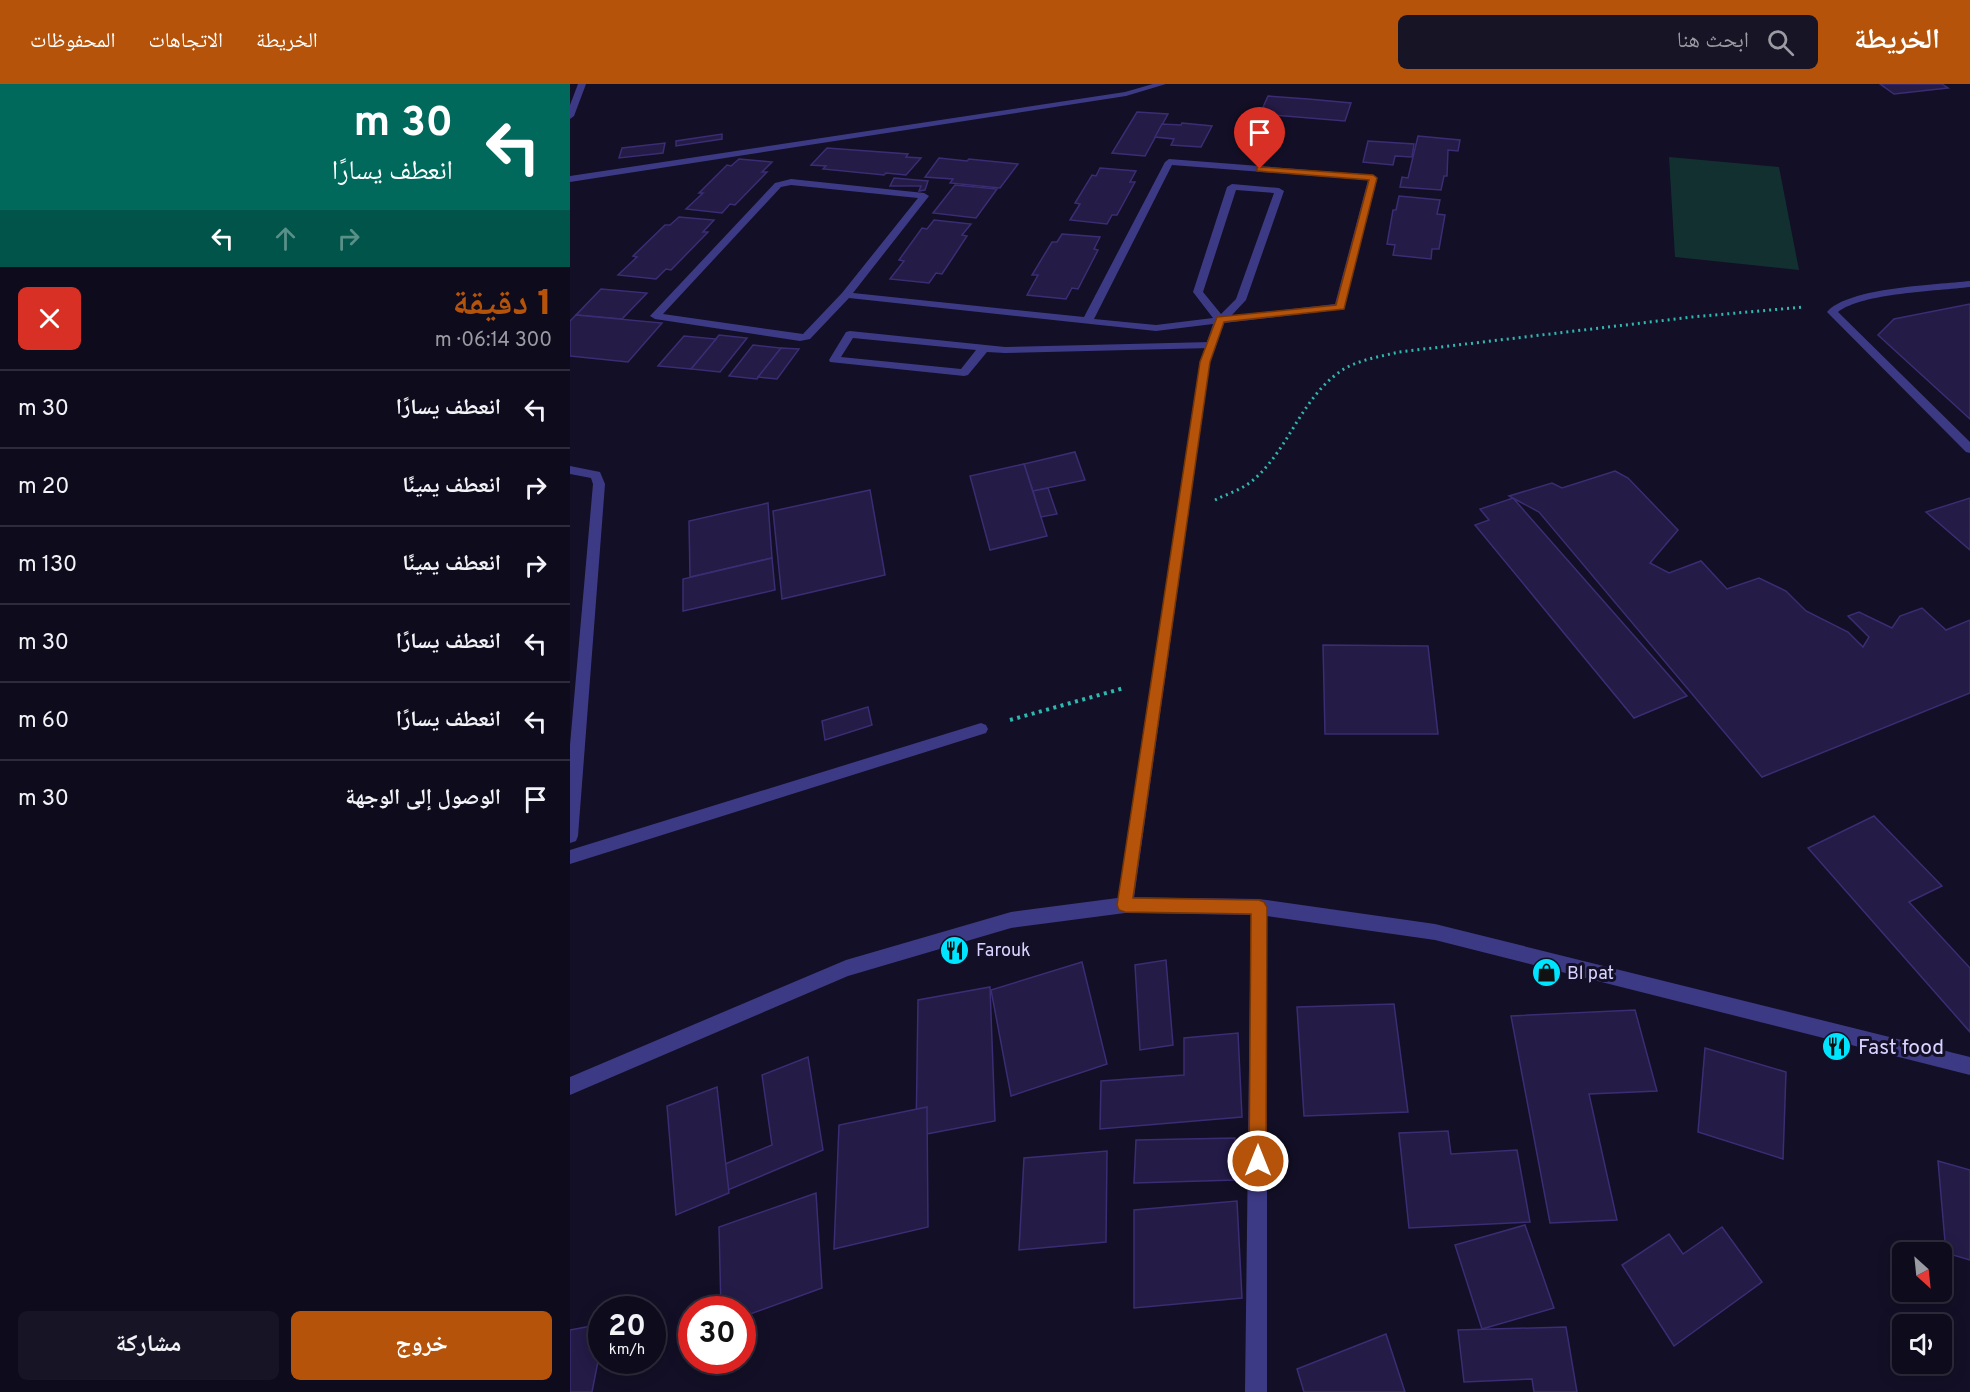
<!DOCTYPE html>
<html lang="ar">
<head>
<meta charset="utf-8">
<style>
  :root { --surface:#0e0b1c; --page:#171425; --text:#f1f3f6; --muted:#9b9ba3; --line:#2e2b3b; --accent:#b45309 }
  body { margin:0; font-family:Overpass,"Noto Naskh Arabic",sans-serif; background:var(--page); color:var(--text); direction:rtl; height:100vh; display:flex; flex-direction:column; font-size:22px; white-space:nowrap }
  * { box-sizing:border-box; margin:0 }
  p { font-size:20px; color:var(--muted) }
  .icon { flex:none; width:33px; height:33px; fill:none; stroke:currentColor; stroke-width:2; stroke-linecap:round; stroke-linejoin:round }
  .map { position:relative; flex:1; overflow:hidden; direction:ltr }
  .details { display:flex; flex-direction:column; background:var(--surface); width:570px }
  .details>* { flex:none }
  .guide { background:#00695c; color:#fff; overflow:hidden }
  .needle { width:39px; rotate:153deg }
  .buttons { position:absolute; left:1322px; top:1158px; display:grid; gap:12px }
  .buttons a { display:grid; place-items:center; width:60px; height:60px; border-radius:9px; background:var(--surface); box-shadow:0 3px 15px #0003,0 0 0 2px var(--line); font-size:30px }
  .speed { position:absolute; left:18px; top:1212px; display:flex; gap:12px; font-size:30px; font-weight:700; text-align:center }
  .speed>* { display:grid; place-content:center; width:78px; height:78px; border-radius:50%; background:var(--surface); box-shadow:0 3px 15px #0003,0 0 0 2px var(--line); line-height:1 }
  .speed small { font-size:15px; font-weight:400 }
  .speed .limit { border:9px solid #d22; background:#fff; color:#111 }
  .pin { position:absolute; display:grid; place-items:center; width:51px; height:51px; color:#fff; margin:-62px -26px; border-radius:50% 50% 50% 0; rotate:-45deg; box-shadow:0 0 6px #0007 }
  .pin .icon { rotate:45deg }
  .me { position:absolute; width:66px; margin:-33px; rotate:0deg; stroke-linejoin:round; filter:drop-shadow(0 0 4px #0008) }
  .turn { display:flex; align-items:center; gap:21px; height:126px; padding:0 18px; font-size:27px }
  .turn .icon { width:78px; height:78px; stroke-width:2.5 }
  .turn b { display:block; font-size:42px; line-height:51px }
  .lanes { display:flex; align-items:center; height:57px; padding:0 18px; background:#0003; justify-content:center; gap:30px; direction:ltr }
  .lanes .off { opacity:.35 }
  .round { display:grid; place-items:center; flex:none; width:63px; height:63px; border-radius:9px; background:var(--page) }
  .headline { display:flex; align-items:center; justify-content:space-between; height:102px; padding:0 18px }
  h1 { font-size:36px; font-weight:800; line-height:45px; color:var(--accent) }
  .button { display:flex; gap:12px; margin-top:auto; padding:12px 18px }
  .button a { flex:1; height:69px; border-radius:9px; background:var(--accent); color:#fff; font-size:24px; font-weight:800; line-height:69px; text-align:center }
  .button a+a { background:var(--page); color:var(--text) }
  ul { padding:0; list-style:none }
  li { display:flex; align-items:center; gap:18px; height:78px; padding:0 18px; border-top:2px solid var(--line) }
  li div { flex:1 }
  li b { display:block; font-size:22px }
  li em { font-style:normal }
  header { display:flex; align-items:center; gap:36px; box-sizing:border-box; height:84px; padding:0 30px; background:var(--accent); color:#fff }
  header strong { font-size:28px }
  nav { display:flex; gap:33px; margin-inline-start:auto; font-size:21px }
  .search { width:420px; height:54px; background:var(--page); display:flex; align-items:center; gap:15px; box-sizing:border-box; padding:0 21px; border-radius:9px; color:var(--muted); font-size:22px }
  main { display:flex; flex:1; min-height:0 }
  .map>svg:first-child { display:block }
  .green { fill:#12302f }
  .building { fill:#241b47; stroke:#3b2d73; stroke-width:1.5 }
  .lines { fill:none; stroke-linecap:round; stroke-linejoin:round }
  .path-far1 { stroke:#2fb8b0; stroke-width:3; stroke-dasharray:2 4; stroke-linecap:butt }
  .path { stroke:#2fb8b0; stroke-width:4; stroke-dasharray:3 4.5; stroke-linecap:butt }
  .service { fill:#3d3a85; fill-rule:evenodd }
  .minor { fill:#3d3a85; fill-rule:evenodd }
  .tertiary { fill:#3d3a85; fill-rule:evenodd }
  .route { fill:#b45309; stroke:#753606; stroke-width:1.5 }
  .labels { text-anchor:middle; stroke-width:6; stroke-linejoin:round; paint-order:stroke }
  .poi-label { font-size:18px; fill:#d9d4ff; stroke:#130f26; text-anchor:start }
  .near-poi-label { font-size:21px; fill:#d9d4ff; stroke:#130f26; text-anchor:start }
</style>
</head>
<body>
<header>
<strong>الخريطة</strong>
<div class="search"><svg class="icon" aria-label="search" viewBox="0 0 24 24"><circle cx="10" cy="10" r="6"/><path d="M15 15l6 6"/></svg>ابحث هنا</div>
<nav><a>الخريطة</a><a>الاتجاهات</a><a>المحفوظات</a></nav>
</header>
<main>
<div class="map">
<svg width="1400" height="1308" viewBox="0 0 1400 1308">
  <rect width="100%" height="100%" fill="#130f26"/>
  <path class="green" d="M 1099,73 L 1209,83 L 1229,186 L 1105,173 Z"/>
  <g class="building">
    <path d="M 1310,0 L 1372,0 L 1378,4 L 1324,10 Z"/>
    <path d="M 698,12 L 738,15 L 781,19 L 775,37 L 690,30 Z"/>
    <path d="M 567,28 L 598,30 L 575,72 L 542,69 Z"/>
    <path d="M 612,39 L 642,42 L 631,63 L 601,61 L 604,55 L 585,53 L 592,40 L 611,41 Z"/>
    <path d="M 152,50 L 152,55 L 106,62 L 106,57 Z"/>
    <path d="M 848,52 L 890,56 L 888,67 L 878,66 L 877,92 L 874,92 L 871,106 L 830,103 L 832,93 L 838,94 Z"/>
    <path d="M 798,57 L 844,60 L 842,73 L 825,72 L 823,81 L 793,78 Z"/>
    <path d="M 95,59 L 93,69 L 49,74 L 52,64 Z"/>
    <path d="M 257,64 L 338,70 L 336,73 L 351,74 L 336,91 L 316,89 L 314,91 L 253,85 L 256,82 L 241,81 Z"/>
    <path d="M 369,74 L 397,77 L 399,75 L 448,80 L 430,104 L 380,99 L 383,95 L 355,93 Z"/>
    <path d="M 169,75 L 202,78 L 192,88 L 197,88 L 165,121 L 160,120 L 152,129 L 116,125 L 133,109 L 129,109 L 157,81 L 161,82 Z"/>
    <path d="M 530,84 L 566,87 L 560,98 L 565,98 L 547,131 L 542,131 L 537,140 L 500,136 L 510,120 L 505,119 L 522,91 L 526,92 Z"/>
    <path d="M 324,94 L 358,97 L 355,106 L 349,107 L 351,102 L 320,102 Z"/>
    <path d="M 385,101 L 427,105 L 406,134 L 363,129 Z"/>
    <path d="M 829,112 L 870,116 L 867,130 L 875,131 L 869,165 L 862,165 L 861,175 L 823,171 L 825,161 L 817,160 L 823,126 L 826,126 Z"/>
    <path d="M 109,133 L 144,136 L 133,148 L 138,148 L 101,186 L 96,185 L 86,195 L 48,191 L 67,173 L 63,172 L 95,141 L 100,141 Z"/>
    <path d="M 364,136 L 401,140 L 392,151 L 397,152 L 372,190 L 366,189 L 359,199 L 320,195 L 334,177 L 329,176 L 352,144 L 357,145 Z"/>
    <path d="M 492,150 L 530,153 L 524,165 L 528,166 L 508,205 L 502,204 L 496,215 L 457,211 L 468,191 L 462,191 L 482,158 L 487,158 Z"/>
    <path d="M 31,205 L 77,209 L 52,235 L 6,231 Z"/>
    <path d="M 1400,220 L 1400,335 L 1308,251 L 1324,235 Z"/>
    <path d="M 6,231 L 92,239 L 58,278 L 0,272 L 0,237 Z"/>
    <path d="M 149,251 L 177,254 L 150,288 L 121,285 Z"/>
    <path d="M 114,252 L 146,255 L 121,285 L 88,282 Z"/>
    <path d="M 183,261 L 211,264 L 187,295 L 159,292 Z"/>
    <path d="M 211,264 L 229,265 L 207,295 L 188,293 Z"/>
    <path d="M 505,368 L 515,396 L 463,407 L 454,380 Z"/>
    <path d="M 454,380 L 477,452 L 420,466 L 400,392 Z"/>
    <path d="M 1045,387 L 1058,394 L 1108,446 L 1080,479 L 1099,489 L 1131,477 L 1157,505 L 1189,494 L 1216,507 L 1236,527 L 1278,548 L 1293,563 L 1299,553 L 1278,532 L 1289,528 L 1322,544 L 1330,532 L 1352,524 L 1376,546 L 1400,536 L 1400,609 L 1192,693 L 969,428 L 939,412 L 982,399 L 992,404 Z"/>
    <path d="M 478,404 L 487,430 L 471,433 L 463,407 Z"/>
    <path d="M 300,406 L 315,491 L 212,515 L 203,427 Z"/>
    <path d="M 943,414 L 1117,612 L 1064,634 L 905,441 L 919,436 L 910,425 Z"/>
    <path d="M 1400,414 L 1400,466 L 1356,428 Z"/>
    <path d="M 198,419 L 202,474 L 120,493 L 119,437 Z"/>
    <path d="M 202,474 L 205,506 L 113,527 L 113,495 Z"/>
    <path d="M 753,561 L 858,562 L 868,650 L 755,650 Z"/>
    <path d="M 298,623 L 302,641 L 255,656 L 252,637 Z"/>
    <path d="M 1304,732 L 1372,802 L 1339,818 L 1400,884 L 1400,948 L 1238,764 Z"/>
    <path d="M 596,876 L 603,961 L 570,966 L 565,881 Z"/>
    <path d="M 512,878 L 537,980 L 441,1012 L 421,906 Z"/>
    <path d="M 420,903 L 425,1037 L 346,1052 L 348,916 Z"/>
    <path d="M 824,920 L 838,1028 L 734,1032 L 727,923 Z"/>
    <path d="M 1065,926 L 1087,1007 L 1019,1010 L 1047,1136 L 980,1139 L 941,932 Z"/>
    <path d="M 668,949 L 672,1033 L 530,1045 L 531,997 L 614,991 L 614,954 Z"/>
    <path d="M 1135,964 L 1216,988 L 1213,1075 L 1128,1048 Z"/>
    <path d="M 238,973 L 253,1066 L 158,1106 L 155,1080 L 202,1061 L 192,991 Z"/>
    <path d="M 147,1003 L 159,1109 L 106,1131 L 97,1022 Z"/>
    <path d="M 357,1023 L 358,1143 L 264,1165 L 269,1041 Z"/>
    <path d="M 878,1047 L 881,1070 L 947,1066 L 960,1138 L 839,1144 L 829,1049 Z"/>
    <path d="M 665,1054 L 666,1096 L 564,1099 L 566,1056 Z"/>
    <path d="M 537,1067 L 536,1158 L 449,1166 L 454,1074 Z"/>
    <path d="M 1368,1077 L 1400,1086 L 1400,1176 L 1376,1169 Z"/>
    <path d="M 246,1109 L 252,1204 L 172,1233 L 172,1226 L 151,1226 L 149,1143 Z"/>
    <path d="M 667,1117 L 672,1214 L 564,1224 L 564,1126 Z"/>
    <path d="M 955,1141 L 984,1224 L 912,1245 L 885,1161 Z"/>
    <path d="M 1152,1143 L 1192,1198 L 1104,1262 L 1052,1181 L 1099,1150 L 1113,1170 Z"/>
    <path d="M 32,1240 L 32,1257 L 22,1308 L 0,1308 L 0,1246 Z"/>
    <path d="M 996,1243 L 1007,1308 L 964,1308 L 962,1295 L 894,1298 L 888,1246 Z"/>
    <path d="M 816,1250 L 835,1308 L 734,1308 L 727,1285 Z"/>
  </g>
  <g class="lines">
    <path class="path-far1" d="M 645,416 C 657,410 671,406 682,397 C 718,367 730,317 768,289 C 785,276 809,273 829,268 L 1122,233 L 1234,223"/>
    <path class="path" d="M 440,636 L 554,604"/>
    <g class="service">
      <path d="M 583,0 L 596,0 L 556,12 L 0,98 L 0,92 L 555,8 Z"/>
      <path d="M 1400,197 L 1400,203 C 1367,207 1292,209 1268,228 L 1400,358 L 1400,369 L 1396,368 L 1257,228 C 1279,203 1366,201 1400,197 Z"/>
      <path d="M 280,247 L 435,263 L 641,258 L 646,261 L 641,264 L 435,269 L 417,268 L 398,291 L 394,292 L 260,278 L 259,276 L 276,248 ZM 283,254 L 406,266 L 391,285 L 271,273 Z"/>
      <path d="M 0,382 L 30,388 L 35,400 L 8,752 L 6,757 L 0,759 L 0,661 L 23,400 L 21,394 L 0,390 Z"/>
      <path d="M 411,639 L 416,641 L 418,645 L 416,649 L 0,780 L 0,766 Z"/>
    </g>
    <g class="minor">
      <path d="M 8,0 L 16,0 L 4,32 L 0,35 L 0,21 Z"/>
      <path d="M 599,75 L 803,91 L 807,94 L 774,225 L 654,239 L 640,278 L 563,821 L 561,826 L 555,829 L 549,826 L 547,821 L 630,278 L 643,240 L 586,247 L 279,214 L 240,255 L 230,257 L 85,235 L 80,232 L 205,99 L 221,95 L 354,109 L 359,112 L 283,209 L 514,233 L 595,78 ZM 602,81 L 798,96 L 765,220 L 661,232 L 676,216 L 714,107 L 709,104 L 662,100 L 657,103 L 623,208 L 643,234 L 586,241 L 524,235 ZM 221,101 L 348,114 L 272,209 L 233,250 L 93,230 L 211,103 ZM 666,106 L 704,109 L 666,215 L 651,230 L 633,208 Z"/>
      <path d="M 689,815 L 695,818 L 697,823 L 697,1308 L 675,1308 L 681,823 L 683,818 Z"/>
    </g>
    <path class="tertiary" d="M 555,813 L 689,815 L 865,840 L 1400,973 L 1400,991 L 865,856 L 689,831 L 555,829 L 441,844 L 278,892 L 0,1011 L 0,993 L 276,876 L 441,828 Z"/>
  </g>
  <path class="route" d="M 690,83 L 803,91 L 807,94 L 774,225 L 654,238 L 640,278 L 563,814 L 689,816 L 694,818 L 697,823 L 696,1077 L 694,1083 L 688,1086 L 681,1083 L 679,1077 L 681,830 L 555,828 L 549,826 L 547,821 L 630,278 L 647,233 L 766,221 L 799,96 L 687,87 L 687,83 Z"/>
  <defs>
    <symbol id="restaurant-disc" viewBox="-11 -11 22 22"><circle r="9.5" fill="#00e5ff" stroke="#130f26"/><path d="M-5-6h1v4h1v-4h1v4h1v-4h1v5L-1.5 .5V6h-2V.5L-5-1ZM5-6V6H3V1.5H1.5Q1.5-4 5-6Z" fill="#111"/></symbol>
    <symbol id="shop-disc" viewBox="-11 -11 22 22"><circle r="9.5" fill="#00e5ff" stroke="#130f26"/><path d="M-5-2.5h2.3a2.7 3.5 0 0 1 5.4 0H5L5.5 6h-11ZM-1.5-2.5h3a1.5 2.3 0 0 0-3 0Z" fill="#111"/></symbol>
  </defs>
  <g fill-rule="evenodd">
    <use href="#restaurant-disc" x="368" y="850" width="33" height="33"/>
    <use href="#shop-disc" x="960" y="872" width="33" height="33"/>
    <use href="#restaurant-disc" x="1250" y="946" width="33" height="33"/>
  </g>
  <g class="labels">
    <g class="poi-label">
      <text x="406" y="872">Farouk</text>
      <text x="997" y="895">Bl pat</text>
    </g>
    <g class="near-poi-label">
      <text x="1288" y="970">Fast food</text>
    </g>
  </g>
</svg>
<div class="buttons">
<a><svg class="needle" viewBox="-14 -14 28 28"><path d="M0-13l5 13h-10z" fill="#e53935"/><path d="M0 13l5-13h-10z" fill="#9b9ba3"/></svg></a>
<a><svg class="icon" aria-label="sound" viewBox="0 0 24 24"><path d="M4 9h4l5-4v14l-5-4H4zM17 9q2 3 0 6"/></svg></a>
</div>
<div class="speed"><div>20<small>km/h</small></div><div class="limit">30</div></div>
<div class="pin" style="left:690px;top:85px;background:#d93025"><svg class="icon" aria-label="arrive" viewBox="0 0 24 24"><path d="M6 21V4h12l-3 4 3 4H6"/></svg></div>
<svg class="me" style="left:688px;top:1077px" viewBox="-20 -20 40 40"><circle r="17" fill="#b45309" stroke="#fff" stroke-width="3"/><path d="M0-11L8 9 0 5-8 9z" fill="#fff"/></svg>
</div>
<section class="details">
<div class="guide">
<div class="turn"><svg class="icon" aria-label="left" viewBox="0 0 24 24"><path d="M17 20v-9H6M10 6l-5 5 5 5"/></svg><div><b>30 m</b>انعطف يسارًا</div></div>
<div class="lanes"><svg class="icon" aria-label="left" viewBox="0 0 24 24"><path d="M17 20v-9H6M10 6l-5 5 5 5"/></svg><svg class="icon off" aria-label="ahead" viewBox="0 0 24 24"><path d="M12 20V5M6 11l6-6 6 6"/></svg><svg class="icon off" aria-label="right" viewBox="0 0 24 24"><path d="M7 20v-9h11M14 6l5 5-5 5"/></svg></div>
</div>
<div class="headline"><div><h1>1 دقيقة</h1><p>300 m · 06:14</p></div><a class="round" style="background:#d93025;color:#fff"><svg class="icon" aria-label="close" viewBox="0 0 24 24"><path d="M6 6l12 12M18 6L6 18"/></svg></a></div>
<ul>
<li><svg class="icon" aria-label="left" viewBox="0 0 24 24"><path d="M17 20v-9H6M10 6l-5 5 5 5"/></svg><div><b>انعطف يسارًا</b></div><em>30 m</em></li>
<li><svg class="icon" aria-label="right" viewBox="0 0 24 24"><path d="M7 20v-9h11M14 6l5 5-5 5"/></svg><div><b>انعطف يمينًا</b></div><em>20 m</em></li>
<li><svg class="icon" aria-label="right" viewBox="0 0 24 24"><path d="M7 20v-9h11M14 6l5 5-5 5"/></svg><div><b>انعطف يمينًا</b></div><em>130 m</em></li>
<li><svg class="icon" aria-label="left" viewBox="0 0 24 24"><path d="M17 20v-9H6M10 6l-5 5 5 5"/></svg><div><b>انعطف يسارًا</b></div><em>30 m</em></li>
<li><svg class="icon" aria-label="left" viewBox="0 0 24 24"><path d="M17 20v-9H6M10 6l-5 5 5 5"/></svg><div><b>انعطف يسارًا</b></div><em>60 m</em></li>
<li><svg class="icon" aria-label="arrive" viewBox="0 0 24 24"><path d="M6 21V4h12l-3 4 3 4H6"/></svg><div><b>الوصول إلى الوجهة</b></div><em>30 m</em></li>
</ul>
<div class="button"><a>خروج</a><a>مشاركة</a></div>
</section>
</main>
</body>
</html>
